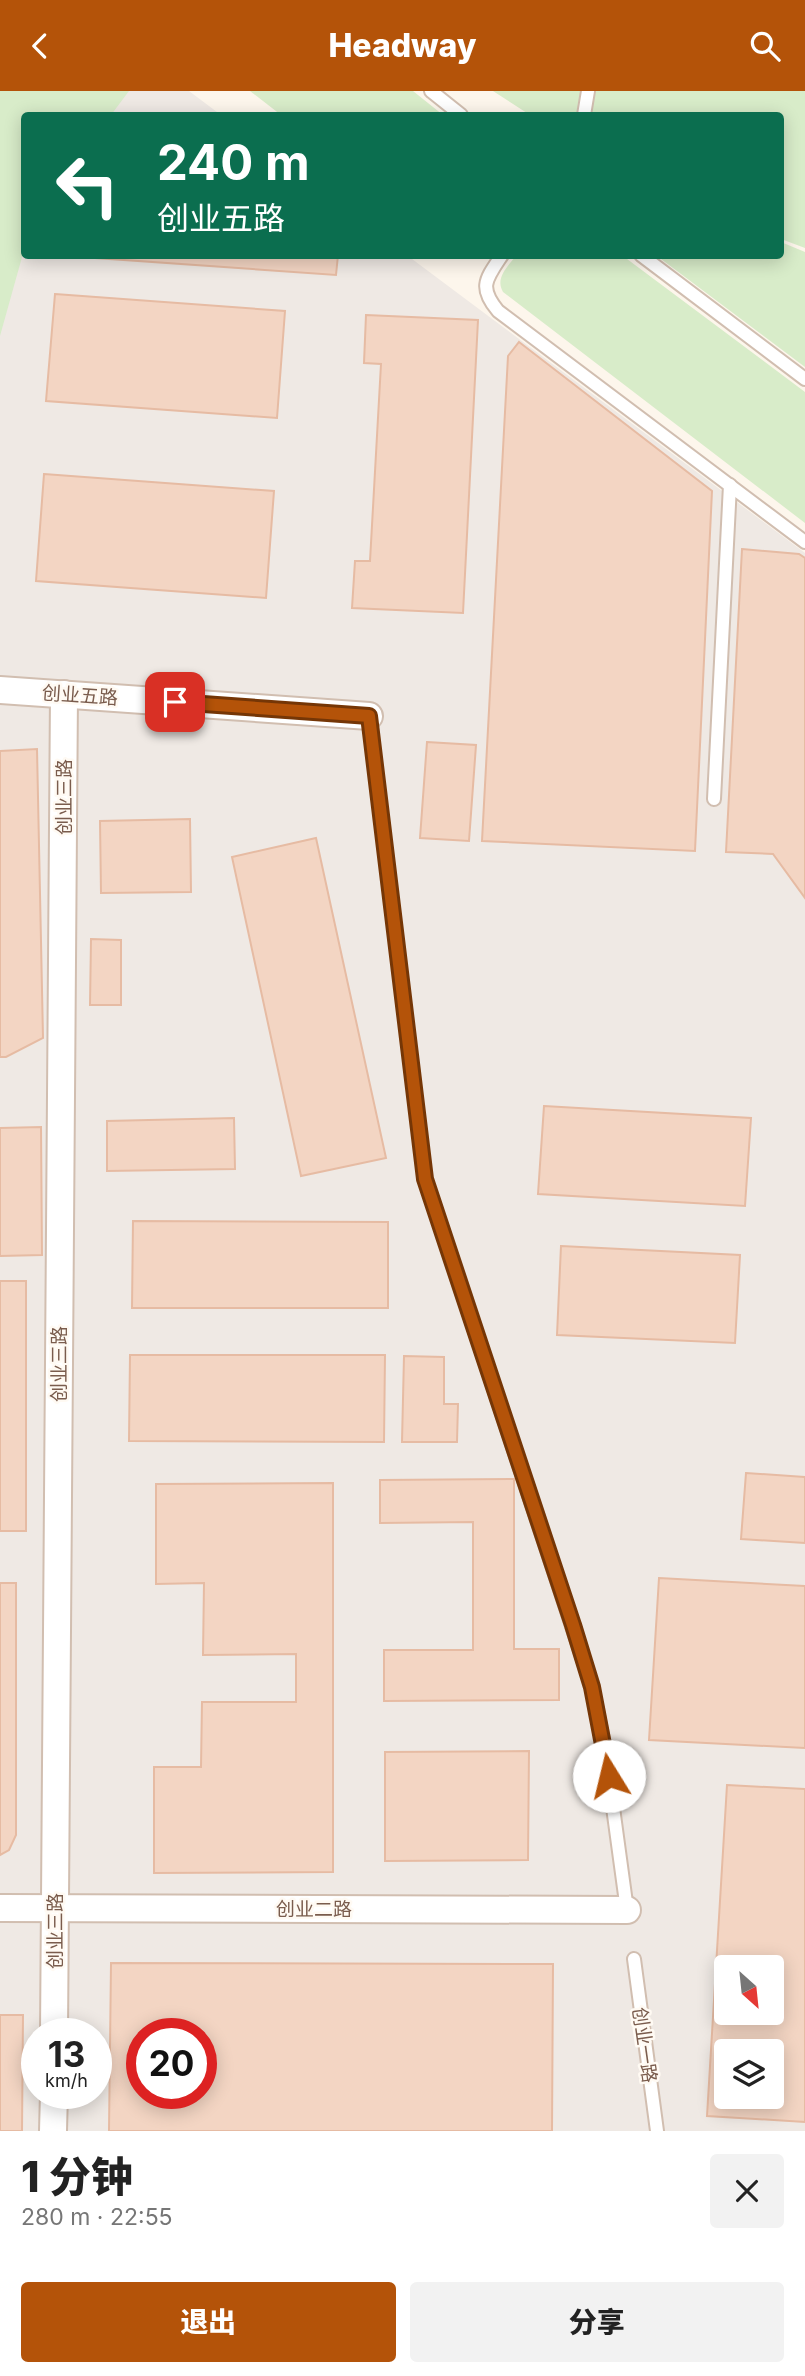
<!DOCTYPE html>
<html lang="zh">
<head>
<meta charset="utf-8">
<style>
  :root { --surface:#fff; --page:#f2f2f2; --text:#222; --muted:#767676; --accent:#b45309 }
  body { margin:0; font-family:Inter,"Noto Sans SC",sans-serif; background:var(--page); color:var(--text); height:100vh; display:flex; flex-direction:column; font-size:26px; white-space:nowrap }
  * { box-sizing:border-box; margin:0 }
  p { font-size:23px; color:var(--muted) }
  .icon { flex:none; width:38px; height:38px; fill:none; stroke:currentColor; stroke-width:2; stroke-linecap:round; stroke-linejoin:round }
  .map { position:relative; height:2040px; overflow:hidden }
  .sheet { display:flex; flex-direction:column; background:var(--surface); flex:1 }
  .sheet>* { flex:none }
  .guide { position:absolute; left:21px; top:21px; width:763px; height:147px; border-radius:7px; box-shadow:0 4px 18px #0003; background:#0b6e4f; color:#fff; overflow:hidden }
  .needle { width:46px; rotate:153deg }
  .buttons { position:absolute; left:714px; top:1864px; display:grid; gap:14px }
  .buttons a { display:grid; place-items:center; width:70px; height:70px; border-radius:7px; background:var(--surface); box-shadow:0 4px 18px #0003; font-size:35px }
  .speed { position:absolute; left:21px; top:1927px; display:flex; gap:14px; font-size:35px; font-weight:700; text-align:center }
  .speed>* { display:grid; place-content:center; width:91px; height:91px; border-radius:50%; background:var(--surface); box-shadow:0 4px 18px #0003; line-height:1 }
  .speed small { font-size:18px; font-weight:400 }
  .speed .limit { border:10px solid #d22; background:#fff; color:#111 }
  .pin { position:absolute; display:grid; place-items:center; width:60px; height:60px; color:#fff; margin:-30px; border-radius:14px; box-shadow:0 4px 10px #0006 }
  .me { position:absolute; width:77px; margin:-38px; rotate:351deg; stroke-linejoin:round; filter:drop-shadow(0 0 5px #0008) }
  .turn { display:flex; align-items:center; gap:24px; height:147px; padding:0 21px; font-size:32px }
  .turn .icon { width:91px; height:91px; stroke-width:2.5 }
  .turn b { display:block; font-size:49px; line-height:60px }
  .round { display:grid; place-items:center; flex:none; width:74px; height:74px; border-radius:7px; background:var(--page) }
  .overview { display:flex; align-items:center; justify-content:space-between; height:119px; padding:0 21px }
  h1 { font-size:42px; font-weight:800; line-height:52px }
  .primary-button { display:flex; gap:14px; margin-top:auto; padding:14px 21px }
  .primary-button a { flex:1; height:80px; border-radius:7px; background:var(--accent); color:#fff; font-size:28px; font-weight:800; line-height:80px; text-align:center }
  .primary-button a+a { background:var(--page); color:var(--text) }
  header { display:flex; justify-content:space-between; align-items:center; height:91px; padding:0 21px; background:var(--accent); color:#fff; font-size:32px; font-weight:800 }
  .map>svg:first-child { display:block }
  .industrial { fill:#efe9e4; fill-rule:evenodd }
  .green { fill:#d8ecc9 }
  .building { fill:#f3d5c3; stroke:#e6bba3; stroke-width:2; fill-rule:evenodd }
  .lines { fill:none; stroke-linecap:round; stroke-linejoin:round }
  .service-casing { stroke:#d1beb0; stroke-width:16 }
  .minor-casing { stroke:#d1beb0; stroke-width:30 }
  .service { stroke:#fff; stroke-width:12 }
  .minor { stroke:#fff; stroke-width:26 }
  .route-casing { stroke:#753606; stroke-width:18 }
  .route { stroke:#b45309; stroke-width:12 }
  .labels { text-anchor:middle; stroke-width:5; stroke-linejoin:round; paint-order:stroke }
  .street-label { font-size:19px; fill:#7a5c4d; stroke:#fffaf3 }
</style>
</head>
<body>
<header><svg class="icon" aria-label="back" viewBox="0 0 24 24"><path d="M15 5l-7 7 7 7"/></svg>Headway<svg class="icon" aria-label="search" viewBox="0 0 24 24"><circle cx="10" cy="10" r="6"/><path d="M15 15l6 6"/></svg></header>
<div class="map">
<svg width="805" height="2040" viewBox="0 0 805 2040">
  <rect width="100%" height="100%" fill="#fdf6ec"/>
  <path class="industrial" d="M 0,0 L 189,0 L 221,24 L 24,24 L 24,164 L 408,165 L 805,462 L 805,2040 L 0,2040 ZM 726,1876 L 772,1876 L 772,1922 L 726,1922 ZM 37,1942 L 96,1942 L 96,2002 L 37,2002 ZM 142,1942 L 201,1942 L 201,2002 L 142,2002 ZM 726,1960 L 772,1960 L 772,2006 L 726,2006 Z"/>
  <g class="green">
    <path d="M 0,0 L 129,0 L 111,24 L 24,24 L 24,159 L 0,245 Z"/>
    <path d="M 250,0 L 413,0 L 443,24 L 281,24 Z"/>
    <path d="M 493,0 L 805,0 L 805,157 L 781,148 L 780,24 L 530,24 Z"/>
    <path d="M 781,151 L 805,161 L 805,276 L 657,165 L 780,164 Z"/>
    <path d="M 516,165 L 623,165 L 805,301 L 805,432 L 503,201 C 495,187 507,176 516,165 Z"/>
  </g>
  <g class="building">
    <path d="M 97,164 L 338,164 L 336,184 L 96,167 Z"/>
    <path d="M 55,203 L 285,220 L 277,327 L 46,310 Z"/>
    <path d="M 366,224 L 478,229 L 463,522 L 352,517 L 355,470 L 370,470 L 381,273 L 364,272 Z"/>
    <path d="M 519,251 L 712,400 L 695,760 L 482,750 L 508,265 Z"/>
    <path d="M 44,383 L 274,400 L 266,507 L 36,490 Z"/>
    <path d="M 742,458 L 799,463 L 805,467 L 805,807 L 773,763 L 726,761 Z"/>
    <path d="M 427,651 L 476,654 L 469,750 L 420,747 Z"/>
    <path d="M 37,658 L 43,947 L 6,966 L 0,966 L 0,660 Z"/>
    <path d="M 190,728 L 191,801 L 101,802 L 100,730 Z"/>
    <path d="M 316,747 L 386,1067 L 301,1085 L 232,766 Z"/>
    <path d="M 91,848 L 121,849 L 121,914 L 90,914 Z"/>
    <path d="M 544,1015 L 751,1027 L 745,1115 L 538,1103 Z"/>
    <path d="M 234,1027 L 235,1078 L 107,1080 L 107,1030 Z"/>
    <path d="M 41,1036 L 42,1164 L 0,1165 L 0,1037 Z"/>
    <path d="M 133,1130 L 388,1131 L 388,1217 L 132,1217 Z"/>
    <path d="M 561,1155 L 740,1164 L 735,1252 L 557,1244 Z"/>
    <rect x="0" y="1190" width="26" height="250"/>
    <path d="M 130,1264 L 385,1264 L 384,1351 L 129,1350 Z"/>
    <path d="M 404,1265 L 444,1266 L 444,1313 L 458,1313 L 457,1351 L 402,1351 Z"/>
    <path d="M 746,1382 L 805,1386 L 805,1452 L 741,1448 Z"/>
    <path d="M 514,1388 L 514,1558 L 559,1558 L 559,1609 L 384,1610 L 384,1559 L 473,1559 L 473,1431 L 380,1432 L 380,1389 Z"/>
    <path d="M 333,1392 L 333,1781 L 154,1782 L 154,1676 L 201,1676 L 202,1611 L 296,1611 L 296,1563 L 203,1564 L 204,1492 L 156,1493 L 156,1393 Z"/>
    <path d="M 659,1487 L 805,1495 L 805,1657 L 649,1649 Z"/>
    <path d="M 0,1492 L 16,1492 L 16,1744 L 9,1759 L 0,1764 Z"/>
    <path d="M 529,1660 L 528,1769 L 385,1770 L 385,1661 Z"/>
    <path d="M 727,1694 L 805,1698 L 805,2031 L 707,2025 ZM 726,1876 L 772,1876 L 772,1922 L 726,1922 ZM 726,1960 L 772,1960 L 772,2006 L 726,2006 Z"/>
    <path d="M 111,1872 L 553,1873 L 552,2040 L 109,2040 ZM 142,1942 L 201,1942 L 201,2002 L 142,2002 Z"/>
    <path d="M 0,1924 L 23,1924 L 22,2040 L 0,2040 Z"/>
  </g>
  <g class="lines">
    <defs>
      <g id="service">
        <path d="M 431,0 L 461,24"/>
        <path d="M 584,24 L 588,0"/>
        <path d="M 502,164 C 486,188 478,196 498,220 L 805,451"/>
        <path d="M 641,164 L 805,288"/>
        <path d="M 369,625 L 425,1088 L 592,1596 L 605,1658 L 627,1819"/>
        <path d="M 714,708 L 730,394"/>
        <path d="M 634,1868 L 657,2040"/>
      </g>
      <g id="minor">
        <path d="M 0,599 L 369,625"/>
        <path d="M 0,1817 L 627,1819"/>
        <path d="M 54,1942 L 64,603"/>
        <path d="M 53,2040 L 54,2002"/>
      </g>
    </defs>
    <use href="#service" class="service-casing"/>
    <use href="#minor" class="minor-casing"/>
    <use href="#service" class="service"/>
    <use href="#minor" class="minor"/>
  </g>
  <g class="lines">
    <defs>
      <path id="route" d="M 175,611 L 369,625 L 425,1088 L 573,1534 L 592,1596 L 609,1685"/>
    </defs>
    <use href="#route" class="route-casing"/>
    <use href="#route" class="route"/>
  </g>
  <g class="labels">
    <g class="street-label">
      <text transform="translate(80 604) rotate(4)" y="7">创业五路</text>
      <text transform="translate(64 706) rotate(-90)" y="7">创业三路</text>
      <text transform="translate(59 1273) rotate(-90)" y="7">创业三路</text>
      <text x="314" y="1825">创业二路</text>
      <text transform="translate(55 1840) rotate(-90)" y="7">创业三路</text>
      <text transform="translate(645 1954) rotate(82)" y="7">创业一路</text>
    </g>
  </g>
</svg>
<div class="buttons">
<a><svg class="needle" viewBox="-14 -14 28 28"><path d="M0-13l5 13h-10z" fill="#e53935"/><path d="M0 13l5-13h-10z" fill="#767676"/></svg></a>
<a><svg class="icon" aria-label="layers" viewBox="0 0 24 24"><path d="M12 4l9 5-9 5-9-5zM3 14l9 5 9-5"/></svg></a>
</div>
<div class="speed"><div>13<small>km/h</small></div><div class="limit">20</div></div>
<div class="pin" style="left:175px;top:611px;background:#d93025"><svg class="icon" aria-label="arrive" viewBox="0 0 24 24"><path d="M6 21V4h12l-3 4 3 4H6"/></svg></div>
<svg class="me" style="left:609px;top:1685px" viewBox="-20 -20 40 40"><circle r="19" fill="#fff"/><path d="M0-13L10 11 0 6-10 11z" fill="#b45309"/></svg>
<div class="guide">
<div class="turn"><svg class="icon" aria-label="left" viewBox="0 0 24 24"><path d="M17 20v-9H6M10 6l-5 5 5 5"/></svg><div><b>240 m</b>创业五路</div></div>
</div>
</div>
<section class="sheet">
<div class="overview"><div><h1>1 分钟</h1><p>280 m · 22:55</p></div><a class="round"><svg class="icon" aria-label="close" viewBox="0 0 24 24"><path d="M6 6l12 12M18 6L6 18"/></svg></a></div>
<div class="primary-button"><a>退出</a><a>分享</a></div>
</section>
</body>
</html>
